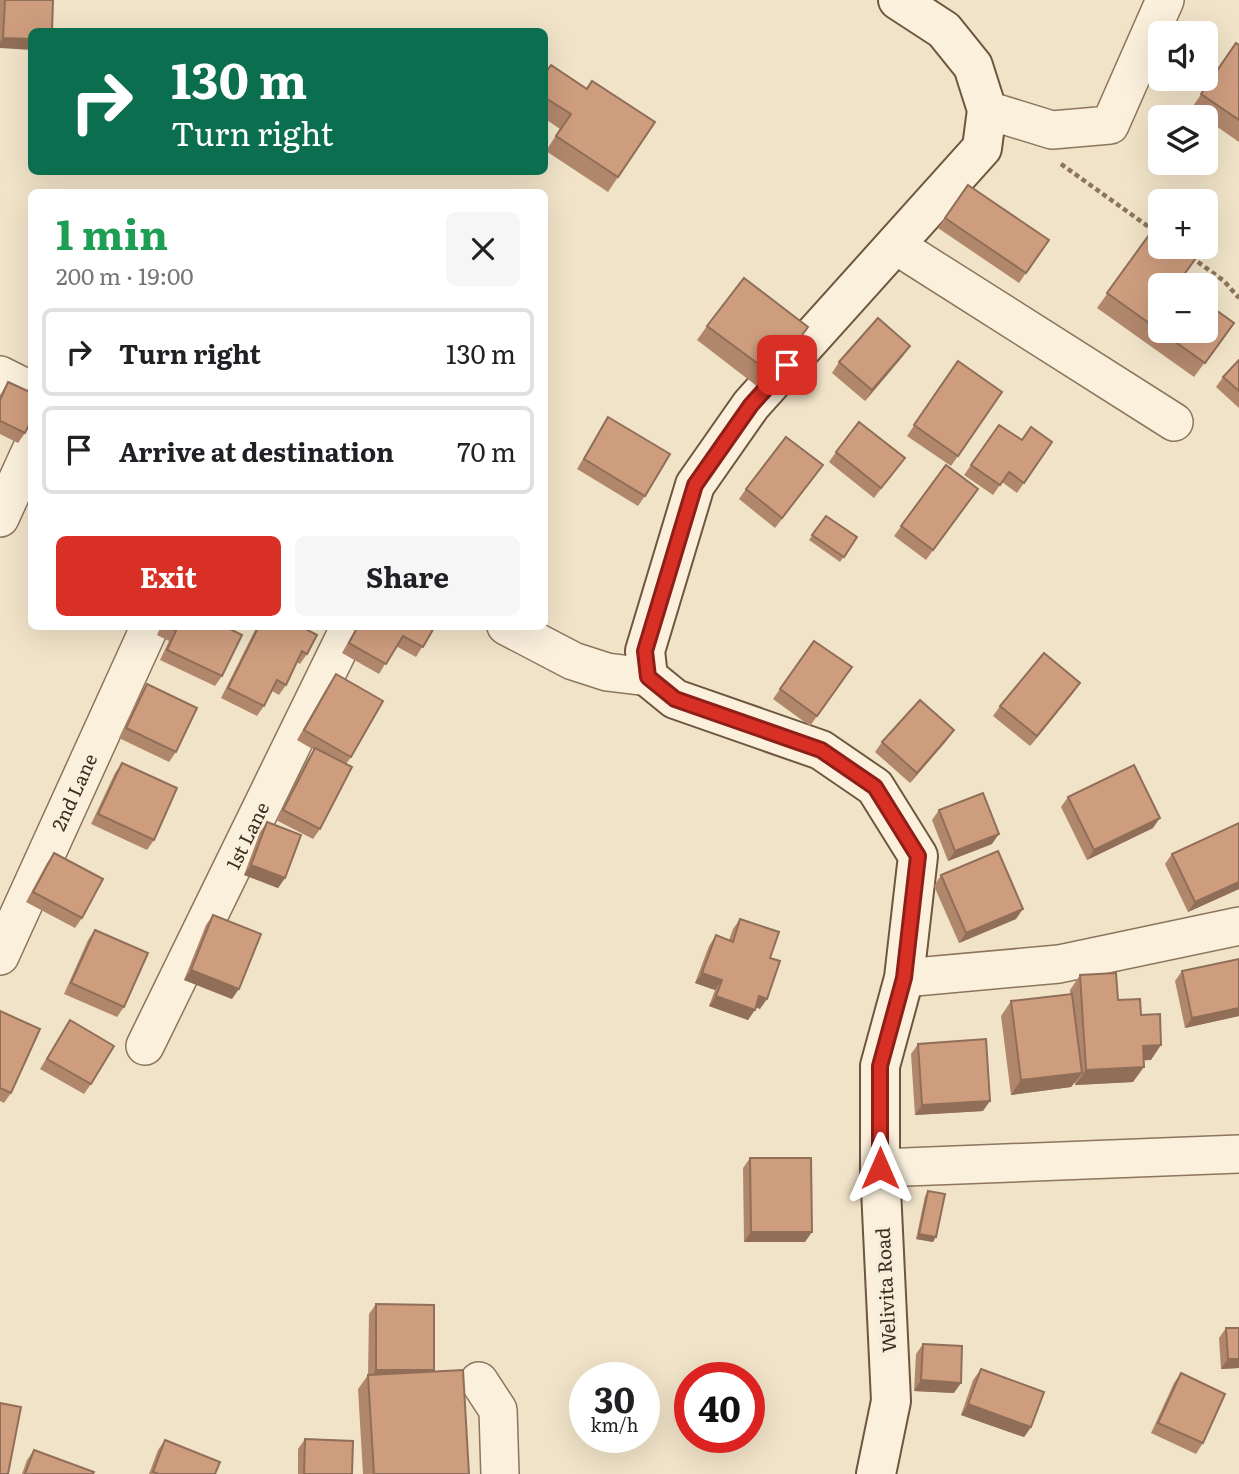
<!DOCTYPE html>
<html lang="en">
<head>
<meta charset="utf-8">
<style>
  :root { --surface:#fff; --page:#f6f6f6; --text:#202124; --muted:#757577; --line:#e0e0e0; --accent:#d93025 }
  body { margin:0; font-family:Literata,serif; background:var(--page); color:var(--text); height:100vh; display:flex; flex-direction:column; font-size:26px; white-space:nowrap }
  * { box-sizing:border-box; margin:0 }
  p { font-size:23px; color:var(--muted) }
  .icon { flex:none; width:38px; height:38px; fill:none; stroke:currentColor; stroke-width:2; stroke-linecap:round; stroke-linejoin:round }
  .map { position:relative; flex:1; overflow:hidden }
  .details { position:absolute; left:28px; top:189px; width:520px; height:441px; display:flex; flex-direction:column; background:var(--surface); border-radius:10px; box-shadow:0 7px 28px #0002 }
  .details>* { flex:none }
  .banner { position:absolute; left:28px; top:28px; width:520px; height:147px; border-radius:10px; box-shadow:0 7px 28px #0002; background:#0b6e4f; color:#fff; overflow:hidden }
  .controls { position:absolute; left:1148px; top:21px; display:grid; gap:14px }
  .controls a { display:grid; place-items:center; width:70px; height:70px; border-radius:10px; background:var(--surface); box-shadow:0 7px 28px #0002; font-size:35px }
  .speed { position:absolute; left:569px; top:1362px; display:flex; gap:14px; font-size:35px; font-weight:700; text-align:center }
  .speed>* { display:grid; place-content:center; width:91px; height:91px; border-radius:50%; background:var(--surface); box-shadow:0 7px 28px #0002; line-height:1 }
  .speed small { font-size:18px; font-weight:400 }
  .speed .limit { border:10px solid #d22; background:#fff; color:#111 }
  .pin { position:absolute; display:grid; place-items:center; width:60px; height:60px; color:#fff; margin:-30px; border-radius:14px; box-shadow:0 4px 10px #0006 }
  .me { position:absolute; width:77px; margin:-38px; rotate:0deg; stroke-linejoin:round; filter:drop-shadow(0 0 5px #0008) }
  .turn { display:flex; align-items:center; gap:24px; height:147px; padding:0 28px; font-size:32px }
  .turn .icon { width:91px; height:91px; stroke-width:2.5 }
  .turn b { display:block; font-size:49px; line-height:60px }
  .round { display:grid; place-items:center; flex:none; width:74px; height:74px; border-radius:10px; background:var(--page) }
  .summary { display:flex; align-items:center; justify-content:space-between; height:119px; padding:0 28px }
  h1 { font-size:42px; font-weight:700; line-height:52px; color:#1e9e55 }
  .action { display:flex; gap:14px; margin-top:auto; padding:14px 28px }
  .action a { flex:1; height:80px; border-radius:10px; background:var(--accent); color:#fff; font-size:28px; font-weight:700; line-height:80px; text-align:center }
  .action a+a { background:var(--page); color:var(--text) }
  ul { padding:0; list-style:none }
  li { display:flex; align-items:center; gap:21px; height:88px; margin:0 14px 10px; padding:0 14px; border:4px solid var(--line); border-radius:10px }
  li div { flex:1 }
  li b { display:block; font-size:26px }
  li em { font-style:normal }
  .map>svg:first-child { display:block }
  .lines { fill:none; stroke-linecap:round; stroke-linejoin:round }
  .street-casing { stroke:#8c755c; stroke-width:40 }
  .secondary-casing { stroke:#6e563f; stroke-width:42 }
  .path { stroke:#8c755c; stroke-width:4.5; stroke-dasharray:5 3.5; stroke-linecap:butt }
  .street { stroke:#faf0dc; stroke-width:37 }
  .secondary { stroke:#faf0dc; stroke-width:38 }
  .wall { fill:#b1876c }
  .shaded-wall { fill:#906e58 }
  .building { fill:#ce9d7e; stroke:#906e58; stroke-width:2 }
  .route-casing { stroke:#8d1f18; stroke-width:18 }
  .route { stroke:#d93025; stroke-width:12 }
  .labels { text-anchor:middle; stroke-width:7; stroke-linejoin:round; paint-order:stroke }
  .street-label { font-size:19px; fill:#3d2d20; stroke:#f7edd8 }
</style>
</head>
<body>
<div class="map">
<svg width="1239" height="1474" viewBox="0 0 1239 1474">
  <rect width="100%" height="100%" fill="#f0e3c8"/>
  <g class="lines">
    <defs>
      <g id="street">
        <path d="M 987,110 L 1052,130 L 1110,125 L 1165,0"/>
        <path d="M 895,245 L 1174,422"/>
        <path d="M 0,375 L 32,391"/>
        <path d="M 0,518 L 32,448"/>
        <path d="M 506,626 L 573,661 L 607,672 L 648,677"/>
        <path id="s1" d="M 0,956 L 150,626"/>
        <path d="M 904,978 L 1059,964 L 1239,926"/>
        <path id="s2" d="M 145,1046 L 350,626"/>
        <path d="M 880,1168 L 1239,1154"/>
        <path d="M 479,1381 L 498,1410 L 500,1474"/>
      </g>
      <path id="secondary" d="M 876,1474 L 891,1401 L 880,1168 L 880,1066 L 904,978 L 918,856 L 875,787 L 821,750 L 675,699 L 648,677 L 645,651 L 695,485 L 751,405 L 982,148 L 987,110 L 973,66 L 944,30 L 898,0"/>
    </defs>
    <use href="#street" class="street-casing"/>
    <use href="#secondary" class="secondary-casing"/>
    <g class="path">
      <path d="M 1061,164 L 1160,235"/>
      <path d="M 1191,257 L 1224,281 L 1239,298"/>
    </g>
    <use href="#street" class="street"/>
    <use href="#secondary" class="secondary"/>
  </g>
  <g class="wall">
    <path d="M 0,0 L 53,0 L 0,48 Z"/>
    <path d="M 1236,43 L 1239,45 L 1239,142 L 1206,119 L 1206,117 L 1203,117 L 1191,109 Z"/>
    <path d="M 544,74 L 586,88 L 592,81 L 618,177 L 608,192 L 546,151 L 560,129 L 544,118 Z"/>
    <path d="M 968,185 L 1049,240 L 1019,283 L 938,228 Z"/>
    <path d="M 1154,228 L 1178,283 L 1234,323 L 1194,377 L 1097,308 Z"/>
    <path d="M 707,326 L 798,342 L 762,390 L 697,340 Z"/>
    <path d="M 903,356 L 865,401 L 832,373 L 839,362 Z"/>
    <path d="M 1239,360 L 1239,408 L 1216,387 L 1223,377 Z"/>
    <path d="M 958,361 L 1002,392 L 951,466 L 907,436 Z"/>
    <path d="M 8,382 L 25,433 L 18,443 L 0,434 L 0,395 Z"/>
    <path d="M 608,417 L 645,496 L 638,506 L 577,469 Z"/>
    <path d="M 999,425 L 1022,440 L 1052,442 L 1017,493 L 1002,482 L 993,495 L 964,475 Z"/>
    <path d="M 836,452 L 905,458 L 874,498 L 829,462 Z"/>
    <path d="M 946,465 L 978,489 L 926,560 L 894,536 Z"/>
    <path d="M 816,475 L 775,528 L 739,499 L 746,489 Z"/>
    <path d="M 826,516 L 857,537 L 840,562 L 809,540 Z"/>
    <path d="M 161,626 L 224,626 L 222,676 L 215,686 L 160,660 L 169,641 L 157,635 Z"/>
    <path d="M 257,626 L 300,626 L 307,654 L 300,664 L 297,662 L 286,685 L 279,695 L 272,691 L 264,706 L 257,716 L 221,698 Z"/>
    <path d="M 357,626 L 435,626 L 416,657 L 396,646 L 379,674 L 342,653 Z"/>
    <path d="M 814,641 L 852,667 L 810,726 L 773,699 Z"/>
    <path d="M 336,674 L 351,757 L 346,764 L 320,829 L 313,839 L 276,820 L 308,758 L 314,750 L 297,740 L 329,684 Z"/>
    <path d="M 147,684 L 176,752 L 169,762 L 119,738 L 140,694 Z"/>
    <path d="M 1073,693 L 1030,746 L 993,716 L 1000,706 Z"/>
    <path d="M 947,740 L 910,783 L 875,752 L 882,742 Z"/>
    <path d="M 122,763 L 154,840 L 147,850 L 91,824 L 115,773 Z"/>
    <path d="M 1068,797 L 1153,828 L 1087,860 L 1061,807 Z"/>
    <path d="M 939,810 L 992,844 L 948,861 L 932,820 Z"/>
    <path d="M 267,822 L 285,878 L 278,888 L 244,875 L 260,832 Z"/>
    <path d="M 54,853 L 82,918 L 75,928 L 26,902 L 47,863 Z"/>
    <path d="M 1172,854 L 1239,889 L 1188,912 L 1165,864 Z"/>
    <path d="M 941,875 L 1016,919 L 959,943 L 934,886 Z"/>
    <path d="M 213,915 L 232,999 L 184,980 L 206,925 Z"/>
    <path d="M 740,919 L 770,958 L 760,1009 L 756,1007 L 748,1020 L 709,1006 L 715,990 L 695,983 L 709,946 L 716,935 L 729,940 L 733,929 Z"/>
    <path d="M 95,930 L 124,1007 L 117,1017 L 64,994 L 88,940 Z"/>
    <path d="M 1239,959 L 1239,1016 L 1185,1028 L 1175,981 L 1182,971 Z"/>
    <path d="M 1080,975 L 1141,1015 L 1151,1060 L 1143,1060 L 1133,1082 L 1075,1085 L 1075,1082 L 1071,1087 L 1011,1095 L 1001,1016 L 1011,1001 L 1070,994 L 1070,990 Z"/>
    <path d="M 0,1011 L 11,1093 L 4,1103 L 0,1101 Z"/>
    <path d="M 70,1020 L 91,1084 L 84,1094 L 40,1069 Z"/>
    <path d="M 918,1044 L 983,1111 L 915,1115 L 911,1054 Z"/>
    <path d="M 750,1158 L 805,1242 L 744,1242 L 743,1168 Z"/>
    <path d="M 928,1191 L 933,1242 L 916,1239 L 925,1196 Z"/>
    <path d="M 376,1304 L 434,1370 L 469,1474 L 363,1474 L 358,1389 L 368,1375 L 369,1314 Z"/>
    <path d="M 1226,1328 L 1239,1368 L 1221,1369 L 1219,1338 Z"/>
    <path d="M 923,1344 L 954,1393 L 914,1391 L 916,1354 Z"/>
    <path d="M 981,1369 L 1031,1427 L 1024,1437 L 961,1415 L 973,1380 Z"/>
    <path d="M 1181,1373 L 1203,1443 L 1196,1454 L 1151,1433 L 1174,1383 Z"/>
    <path d="M 305,1439 L 352,1474 L 298,1474 L 298,1449 Z"/>
    <path d="M 165,1440 L 215,1474 L 149,1474 L 158,1450 Z"/>
    <path d="M 34,1450 L 93,1474 L 22,1474 L 27,1460 Z"/>
  </g>
  <g class="shaded-wall">
    <path d="M 3,38 L 32,39 L 32,50 L 0,48 L 0,42 Z"/>
    <path d="M 910,346 L 903,356 L 865,401 L 872,390 Z"/>
    <path d="M 1080,683 L 1073,693 L 1030,746 L 1037,736 Z"/>
    <path d="M 954,730 L 947,740 L 910,783 L 917,773 Z"/>
    <path d="M 1160,818 L 1153,828 L 1087,860 L 1094,850 Z"/>
    <path d="M 999,834 L 992,844 L 948,861 L 955,851 Z"/>
    <path d="M 251,865 L 285,878 L 278,888 L 244,875 Z"/>
    <path d="M 1239,882 L 1239,889 L 1188,912 L 1195,902 Z"/>
    <path d="M 1023,909 L 1016,919 L 959,943 L 966,933 Z"/>
    <path d="M 191,970 L 239,989 L 232,999 L 184,980 Z"/>
    <path d="M 702,973 L 722,980 L 715,990 L 695,983 Z"/>
    <path d="M 716,996 L 755,1010 L 748,1020 L 709,1006 Z"/>
    <path d="M 759,996 L 767,999 L 760,1009 L 752,1006 Z"/>
    <path d="M 1239,1008 L 1239,1016 L 1185,1028 L 1192,1018 Z"/>
    <path d="M 1161,1045 L 1151,1060 L 1132,1061 L 1143,1046 Z"/>
    <path d="M 1144,1067 L 1133,1082 L 1075,1085 L 1086,1070 Z"/>
    <path d="M 1082,1073 L 1071,1087 L 1011,1095 L 1021,1080 Z"/>
    <path d="M 990,1101 L 983,1111 L 915,1115 L 922,1105 Z"/>
    <path d="M 751,1232 L 812,1232 L 805,1242 L 744,1242 Z"/>
    <path d="M 919,1234 L 936,1237 L 933,1242 L 916,1239 Z"/>
    <path d="M 1228,1359 L 1239,1359 L 1239,1368 L 1221,1369 Z"/>
    <path d="M 376,1370 L 434,1370 L 369,1380 Z"/>
    <path d="M 921,1380 L 961,1383 L 954,1393 L 914,1391 Z"/>
    <path d="M 968,1404 L 1031,1427 L 1024,1437 L 961,1415 Z"/>
  </g>
  <g class="building">
    <path d="M 5,0 L 53,0 L 52,32 L 32,32 L 32,39 L 3,38 Z"/>
    <path d="M 1236,43 L 1239,45 L 1239,120 L 1201,94 Z"/>
    <path d="M 551,65 L 587,89 L 592,81 L 655,122 L 618,177 L 556,136 L 571,114 L 544,97 L 544,75 Z"/>
    <path d="M 968,185 L 1049,240 L 1026,273 L 945,218 Z"/>
    <path d="M 1154,228 L 1160,232 L 1160,247 L 1180,247 L 1196,258 L 1178,283 L 1181,285 L 1160,285 L 1160,331 L 1206,331 L 1206,303 L 1234,323 L 1205,363 L 1107,293 Z"/>
    <path d="M 744,278 L 808,327 L 773,375 L 707,326 Z"/>
    <path d="M 878,318 L 910,346 L 872,390 L 839,362 Z"/>
    <path d="M 1239,360 L 1239,391 L 1223,377 Z"/>
    <path d="M 958,361 L 1002,392 L 958,456 L 914,425 Z"/>
    <path d="M 8,382 L 32,393 L 32,418 L 25,433 L 0,421 L 0,400 Z"/>
    <path d="M 608,417 L 670,454 L 645,496 L 584,459 Z"/>
    <path d="M 859,422 L 905,458 L 881,488 L 836,452 Z"/>
    <path d="M 999,425 L 1022,440 L 1031,427 L 1052,442 L 1024,483 L 1009,472 L 1000,485 L 971,465 Z"/>
    <path d="M 786,437 L 823,465 L 782,518 L 746,489 Z"/>
    <path d="M 946,465 L 978,489 L 933,550 L 901,526 Z"/>
    <path d="M 826,516 L 857,537 L 844,557 L 812,535 Z"/>
    <path d="M 167,626 L 224,626 L 242,635 L 222,676 L 167,650 L 176,631 Z"/>
    <path d="M 259,626 L 300,626 L 317,635 L 307,654 L 302,651 L 286,685 L 277,680 L 264,706 L 228,688 Z"/>
    <path d="M 358,626 L 435,626 L 423,647 L 403,636 L 386,664 L 349,643 Z"/>
    <path d="M 814,641 L 852,667 L 817,716 L 780,689 Z"/>
    <path d="M 1044,653 L 1080,683 L 1037,736 L 1000,706 Z"/>
    <path d="M 336,674 L 383,701 L 351,757 L 304,730 Z"/>
    <path d="M 147,684 L 197,708 L 176,752 L 126,728 Z"/>
    <path d="M 920,700 L 954,730 L 917,773 L 882,742 Z"/>
    <path d="M 315,748 L 352,767 L 320,829 L 283,810 Z"/>
    <path d="M 122,763 L 177,788 L 154,840 L 98,814 Z"/>
    <path d="M 1134,765 L 1160,818 L 1094,850 L 1068,797 Z"/>
    <path d="M 983,793 L 999,834 L 955,851 L 939,810 Z"/>
    <path d="M 267,822 L 301,835 L 285,878 L 251,865 Z"/>
    <path d="M 1239,823 L 1239,882 L 1195,902 L 1172,854 Z"/>
    <path d="M 998,851 L 1023,909 L 966,933 L 941,875 Z"/>
    <path d="M 54,853 L 103,879 L 82,918 L 33,892 Z"/>
    <path d="M 213,915 L 261,934 L 239,989 L 191,970 Z"/>
    <path d="M 740,919 L 779,932 L 770,958 L 780,961 L 767,999 L 759,996 L 755,1010 L 716,996 L 722,980 L 702,973 L 716,935 L 733,942 Z"/>
    <path d="M 95,930 L 148,953 L 124,1007 L 71,983 Z"/>
    <path d="M 1239,959 L 1239,1008 L 1192,1018 L 1182,971 Z"/>
    <path d="M 1116,973 L 1118,1000 L 1140,999 L 1141,1015 L 1160,1014 L 1161,1045 L 1143,1046 L 1144,1067 L 1086,1070 L 1080,975 Z"/>
    <path d="M 1072,994 L 1082,1073 L 1021,1080 L 1011,1001 Z"/>
    <path d="M 0,1011 L 40,1029 L 11,1093 L 0,1088 Z"/>
    <path d="M 70,1020 L 114,1046 L 91,1084 L 47,1059 Z"/>
    <path d="M 986,1039 L 990,1101 L 922,1105 L 918,1044 Z"/>
    <path d="M 750,1158 L 811,1158 L 812,1232 L 751,1232 Z"/>
    <path d="M 928,1191 L 945,1194 L 936,1237 L 919,1234 Z"/>
    <path d="M 376,1304 L 434,1305 L 434,1370 L 376,1370 Z"/>
    <path d="M 1226,1328 L 1239,1328 L 1239,1359 L 1228,1359 Z"/>
    <path d="M 923,1344 L 962,1346 L 961,1383 L 921,1380 Z"/>
    <path d="M 981,1369 L 1044,1392 L 1031,1427 L 968,1404 Z"/>
    <path d="M 463,1370 L 469,1474 L 374,1474 L 368,1375 Z"/>
    <path d="M 1181,1373 L 1225,1394 L 1203,1443 L 1158,1423 Z"/>
    <path d="M 0,1403 L 21,1407 L 8,1474 L 0,1474 Z"/>
    <path d="M 305,1439 L 353,1441 L 352,1474 L 304,1474 Z"/>
    <path d="M 165,1440 L 220,1462 L 215,1474 L 159,1474 L 153,1472 Z"/>
    <path d="M 34,1450 L 94,1472 L 93,1474 L 25,1474 Z"/>
  </g>
  <g class="lines">
    <defs>
      <path id="route" d="M 787,365 L 751,405 L 695,485 L 645,651 L 648,677 L 675,699 L 821,750 L 875,787 L 918,856 L 904,978 L 880,1066 L 880,1168"/>
    </defs>
    <use href="#route" class="route-casing"/>
    <use href="#route" class="route"/>
  </g>
  <g class="labels">
    <g class="street-label">
      <text dy="7" stroke="none"><textPath href="#s1" startOffset="180">2nd Lane</textPath></text>
      <text dy="7" stroke="none"><textPath href="#s2" startOffset="234">1st Lane</textPath></text>
      <text transform="translate(886 1290) rotate(-93)" y="7">Welivita Road</text>
    </g>
  </g>
</svg>
<div class="controls">
<a><svg class="icon" aria-label="sound" viewBox="0 0 24 24"><path d="M4 9h4l5-4v14l-5-4H4zM17 9q2 3 0 6"/></svg></a>
<a><svg class="icon" aria-label="layers" viewBox="0 0 24 24"><path d="M12 4l9 5-9 5-9-5zM3 14l9 5 9-5"/></svg></a>
<a>+</a>
<a>−</a>
</div>
<div class="speed"><div>30<small>km/h</small></div><div class="limit">40</div></div>
<div class="pin" style="left:787px;top:365px;background:#d93025"><svg class="icon" aria-label="arrive" viewBox="0 0 24 24"><path d="M6 21V4h12l-3 4 3 4H6"/></svg></div>
<svg class="me" style="left:880px;top:1168px" viewBox="-20 -20 40 40"><path d="M0-17L14 15 0 8-14 15z" fill="#d93025" stroke="#fff" stroke-width="4"/></svg>
<div class="banner">
<div class="turn"><svg class="icon" aria-label="right" viewBox="0 0 24 24"><path d="M7 20v-9h11M14 6l5 5-5 5"/></svg><div><b>130 m</b>Turn right</div></div>
</div>
<section class="details">
<div class="summary"><div><h1>1 min</h1><p>200 m · 19:00</p></div><a class="round"><svg class="icon" aria-label="close" viewBox="0 0 24 24"><path d="M6 6l12 12M18 6L6 18"/></svg></a></div>
<ul>
<li><svg class="icon" aria-label="right" viewBox="0 0 24 24"><path d="M7 20v-9h11M14 6l5 5-5 5"/></svg><div><b>Turn right</b></div><em>130 m</em></li>
<li><svg class="icon" aria-label="arrive" viewBox="0 0 24 24"><path d="M6 21V4h12l-3 4 3 4H6"/></svg><div><b>Arrive at destination</b></div><em>70 m</em></li>
</ul>
<div class="action"><a>Exit</a><a>Share</a></div>
</section>
</div>
</body>
</html>
